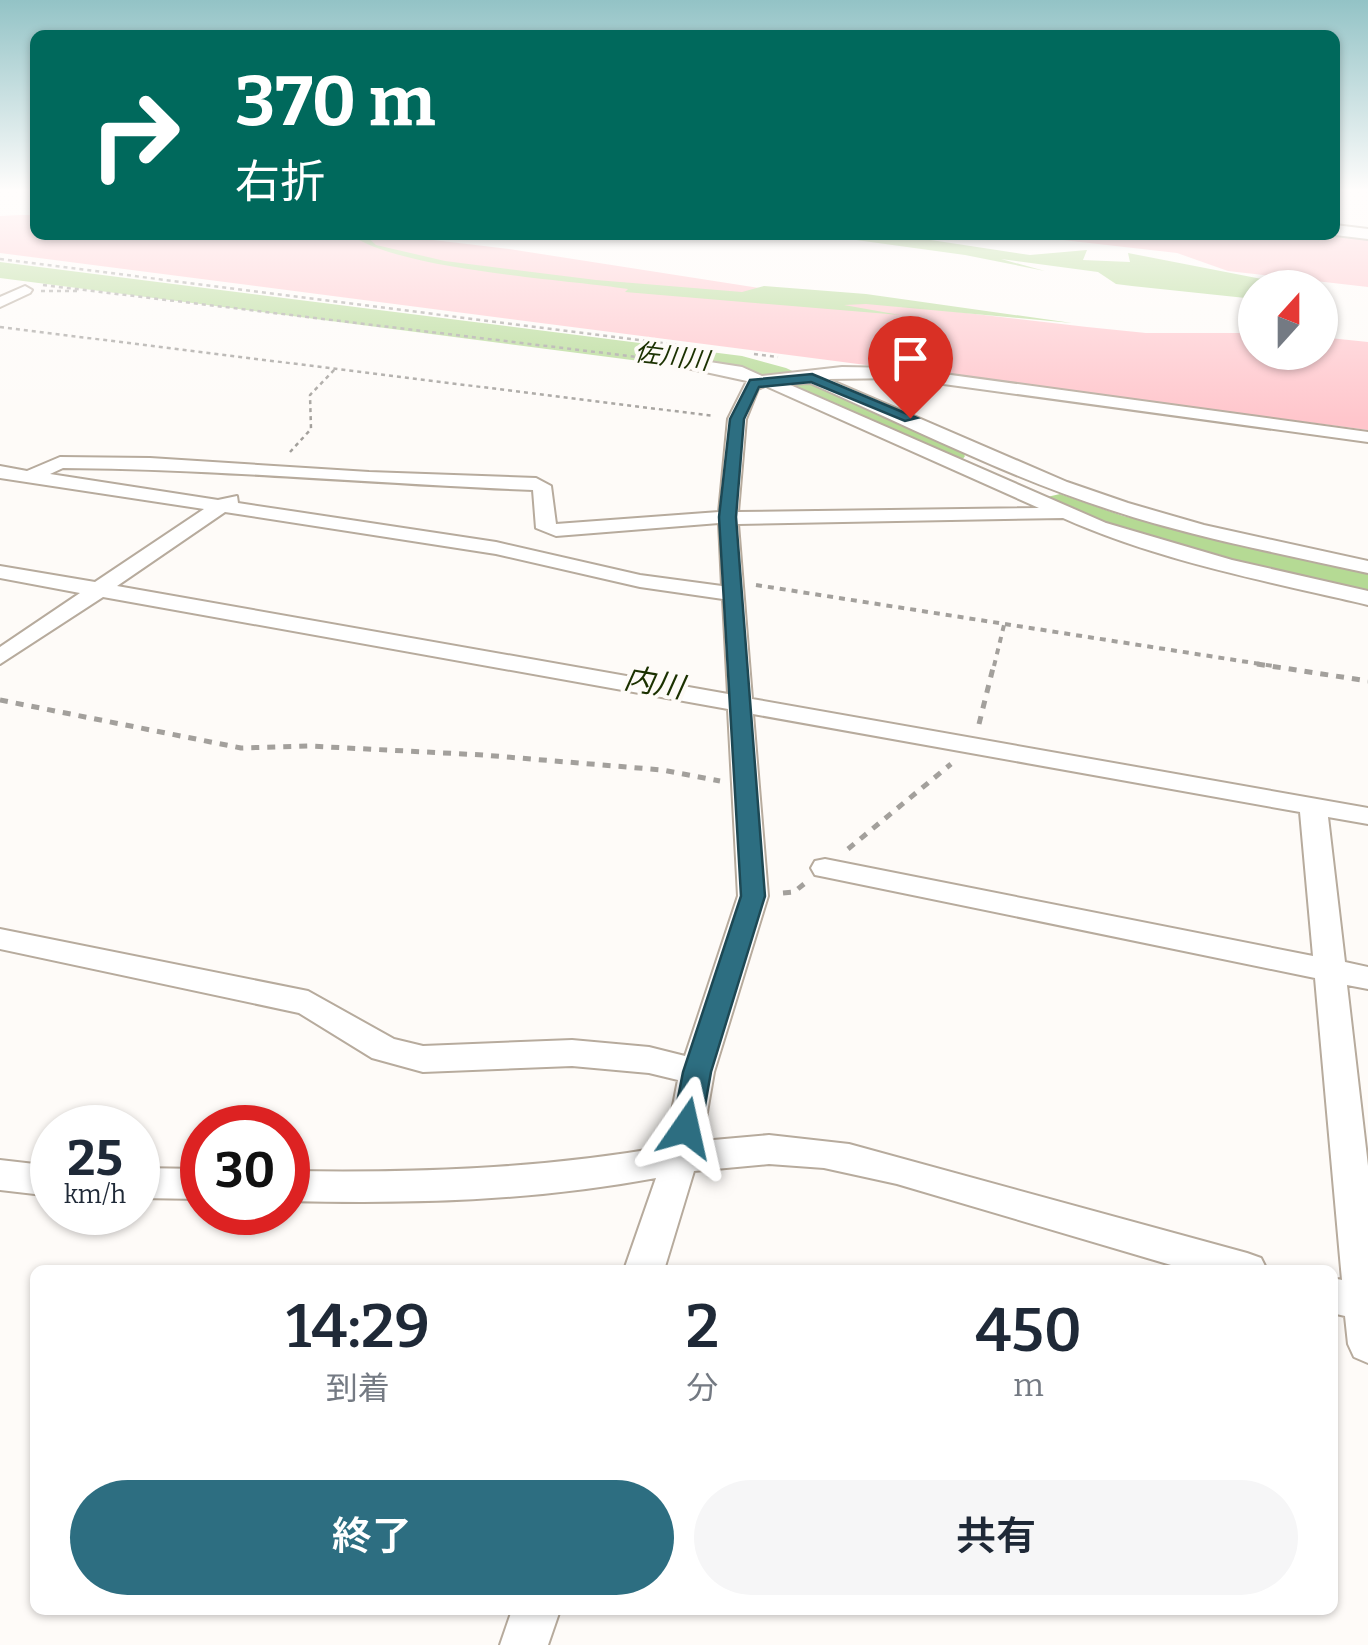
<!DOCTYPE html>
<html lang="ja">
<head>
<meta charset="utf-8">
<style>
  :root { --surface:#fff; --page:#f6f6f7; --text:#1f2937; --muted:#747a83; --accent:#2d6e81 }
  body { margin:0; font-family:Bitter,"Noto Sans JP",serif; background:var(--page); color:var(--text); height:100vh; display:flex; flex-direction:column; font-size:38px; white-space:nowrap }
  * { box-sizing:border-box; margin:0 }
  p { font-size:32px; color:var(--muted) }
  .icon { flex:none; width:55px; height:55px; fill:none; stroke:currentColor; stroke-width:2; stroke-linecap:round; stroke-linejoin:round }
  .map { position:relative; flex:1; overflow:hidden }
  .side { position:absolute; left:30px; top:1265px; width:1308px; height:350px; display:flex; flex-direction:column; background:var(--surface); border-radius:15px; box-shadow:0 2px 8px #0004 }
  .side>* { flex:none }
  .hud { position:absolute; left:30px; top:30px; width:1310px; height:210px; border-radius:15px; box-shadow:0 2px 8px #0004; background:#00695c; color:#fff; overflow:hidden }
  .needle { width:65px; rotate:21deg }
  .controls { position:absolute; left:1238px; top:270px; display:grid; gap:20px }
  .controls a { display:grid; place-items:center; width:100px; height:100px; border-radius:50%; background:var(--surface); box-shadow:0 2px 8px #0004; font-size:50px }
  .speed { position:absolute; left:30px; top:1105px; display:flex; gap:20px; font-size:50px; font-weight:700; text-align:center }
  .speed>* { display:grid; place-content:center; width:130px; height:130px; border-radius:50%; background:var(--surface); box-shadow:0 2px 8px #0004; line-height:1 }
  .speed small { font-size:25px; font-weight:400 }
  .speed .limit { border:15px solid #d22; background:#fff; color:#111 }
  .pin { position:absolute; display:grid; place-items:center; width:85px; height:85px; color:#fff; margin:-102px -42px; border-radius:50% 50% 50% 0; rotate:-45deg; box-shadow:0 0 10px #0007 }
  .pin .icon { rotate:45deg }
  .me { position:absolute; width:110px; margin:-55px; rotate:11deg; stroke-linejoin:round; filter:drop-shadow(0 0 8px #0008) }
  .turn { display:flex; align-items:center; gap:35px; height:210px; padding:0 40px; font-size:45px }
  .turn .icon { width:130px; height:130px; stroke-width:2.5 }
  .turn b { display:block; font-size:70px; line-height:85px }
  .eta { display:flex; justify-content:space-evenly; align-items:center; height:170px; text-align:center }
  .eta b { font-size:60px; font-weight:600; line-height:70px }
  .cta { display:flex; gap:20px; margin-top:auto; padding:20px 40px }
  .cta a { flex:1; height:115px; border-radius:60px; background:var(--accent); color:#fff; font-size:40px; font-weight:600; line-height:115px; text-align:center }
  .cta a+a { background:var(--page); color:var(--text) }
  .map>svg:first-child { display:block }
  .green { fill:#ffc5cb }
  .water { fill:#b5da94 }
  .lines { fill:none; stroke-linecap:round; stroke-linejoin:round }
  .river { fill:#b5da94; fill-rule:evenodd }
  .street-casing { stroke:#b7ab9d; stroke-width:4 }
  .secondary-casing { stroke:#b7ab9d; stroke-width:4 }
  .path-far2 { stroke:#a3a09c; stroke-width:2.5; stroke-dasharray:4 4; stroke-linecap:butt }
  .path-far1 { stroke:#a3a09c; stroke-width:4; stroke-dasharray:6 6; stroke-linecap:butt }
  .path { stroke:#a3a09c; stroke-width:5; stroke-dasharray:8 8; stroke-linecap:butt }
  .street { fill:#fff; fill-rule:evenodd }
  .secondary { fill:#fff; fill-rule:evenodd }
  .route { fill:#2d6e81; stroke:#1d4854; stroke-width:2.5 }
  .labels { text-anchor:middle; stroke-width:8; stroke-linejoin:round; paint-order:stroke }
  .far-water-label { font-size:25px; font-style:italic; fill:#1b3100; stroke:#fefbf8 }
  .water-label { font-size:30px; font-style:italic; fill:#1b3100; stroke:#fefbf8 }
</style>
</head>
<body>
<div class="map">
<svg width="1368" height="1645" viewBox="0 0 1368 1645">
  <rect width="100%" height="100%" fill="#fefbf8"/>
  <g class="green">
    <path d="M 20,215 L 35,215 L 35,235 L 408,237 L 509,249 L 779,291 L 1087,327 L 1146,333 L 1255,333 L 1255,352 L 1320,352 L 1320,337 L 1368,342 L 1368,430 L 0,253 L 0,216 Z"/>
    <path d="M 1019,235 L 1319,235 L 1368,240 L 1368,287 L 1228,271 L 1177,253 Z"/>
  </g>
  <g class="water">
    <path d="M 351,235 L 365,235 L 376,245 L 445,261 L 596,280 L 742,292 L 764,286 L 866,294 L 1072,323 L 866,304 L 844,305 L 900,315 L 625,292 L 628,289 C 561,279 401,270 351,235 Z"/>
    <path d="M 820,235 L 898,235 L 1030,255 L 1087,250 L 1083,260 L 1130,262 L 1128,253 L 1303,287 L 1255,288 L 1255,299 L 1132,286 L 1116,284 L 1098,272 L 1001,259 L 1045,271 L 965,255 Z"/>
  </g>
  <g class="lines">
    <g class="river">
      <path d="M 0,262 L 742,356 L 786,368 L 960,449 L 965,456 L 960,463 L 948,466 L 936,463 L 764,380 L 740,374 L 0,278 Z"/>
      <path d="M 1060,494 L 1123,516 L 1368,573 L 1368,597 C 1316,585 1064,537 1042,505 L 1047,497 Z"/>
    </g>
    <defs>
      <g id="street">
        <path d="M 25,286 L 32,290 L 30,293 L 0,307 L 0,297 Z"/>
        <path d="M 684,358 L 742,367 L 762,376 L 842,367 L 900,368 L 1368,432 L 1368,442 L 900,378 L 828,379 L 1067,482 L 1128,503 L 1204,525 L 1368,561 L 1368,573 C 1283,554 1197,538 1114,511 C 1010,478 910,427 810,383 L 788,384 L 1106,523 L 1232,560 L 1368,591 L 1368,605 C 1266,581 1159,561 1063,518 L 738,524 L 752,699 L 1368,808 L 1368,824 L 1328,817 L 1345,962 L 1368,967 L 1368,989 L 1347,985 L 1368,1166 L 1368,1363 L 1354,1357 L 1348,1344 L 1345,1316 L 1332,1313 L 1332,1278 L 1342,1280 L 1315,978 L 825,877 L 815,875 L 811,868 L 815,861 L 825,859 L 1313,956 L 1300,812 L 753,714 L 768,896 L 714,1072 L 702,1141 L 769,1135 L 849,1144 L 1247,1253 L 1261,1258 L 1267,1270 L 1188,1270 L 897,1184 L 824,1168 L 769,1164 L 694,1171 L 664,1270 L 624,1270 L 656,1178 C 533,1201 412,1204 288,1201 L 288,1171 C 416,1173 539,1169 665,1147 L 678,1080 L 649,1073 L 572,1066 L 423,1072 L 372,1058 L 299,1013 L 0,949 L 0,929 L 308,991 L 394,1039 L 423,1046 L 572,1040 L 649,1047 L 685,1056 L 738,896 L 728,709 L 103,597 L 0,664 L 0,647 L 80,593 L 0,578 L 0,566 L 95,582 L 204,509 L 0,478 L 0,466 L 27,471 L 60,457 L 150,458 L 369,472 L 536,478 L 551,486 L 556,524 L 719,512 L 728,419 L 747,381 L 678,366 L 676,363 ZM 767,385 L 768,387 L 1039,508 L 738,512 L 746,419 L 758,389 ZM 63,468 C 220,469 376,484 533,490 L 536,528 L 556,536 L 719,523 L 722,586 L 640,575 L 496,542 L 238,503 L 237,496 L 218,500 L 50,474 ZM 225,512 L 496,554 L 640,587 L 723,599 L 728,694 L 117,586 Z"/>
        <path d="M 0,1160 L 52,1166 L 52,1196 L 0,1190 Z"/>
        <path d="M 138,1168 L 202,1169 L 202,1199 L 138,1198 Z"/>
        <path d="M 512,1610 L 560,1610 L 548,1645 L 500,1645 Z"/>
      </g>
      <path id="secondary" d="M 1335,225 L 1368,229 L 1368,239 L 1335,235 Z"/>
    </defs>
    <use href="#street" class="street-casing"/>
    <use href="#secondary" class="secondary-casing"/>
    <g class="path-far2">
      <path d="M 0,259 L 678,345"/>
      <path d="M 43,285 L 662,360"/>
      <path d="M 41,291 L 80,291"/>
      <path d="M 0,327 L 714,416"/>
      <path d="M 754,354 L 778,357"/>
      <path d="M 290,452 L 311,429 L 310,395 L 335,369"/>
    </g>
    <g class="path-far1">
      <path d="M 756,585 L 1273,666"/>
      <path d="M 994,666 L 1004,625"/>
    </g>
    <g class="path">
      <path d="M 1257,664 L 1368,681"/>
      <path d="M 0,700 L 241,748 L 309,746 L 483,755 L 662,770 L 720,781"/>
      <path d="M 979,724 L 994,664"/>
      <path d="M 848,849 L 951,764"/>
      <path d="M 783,893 L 794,892 L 804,884"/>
    </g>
    <use href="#street" class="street"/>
    <use href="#secondary" class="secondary"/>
  </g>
  <linearGradient id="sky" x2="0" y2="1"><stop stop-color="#93c3c6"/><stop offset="0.45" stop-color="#fffdfc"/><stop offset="1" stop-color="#fffdfc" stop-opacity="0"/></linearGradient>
  <rect width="1368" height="423" fill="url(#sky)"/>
  <path class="route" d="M 812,374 L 917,418 L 905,421 L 811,382 L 759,387 L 744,419 L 736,517 L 765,896 L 711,1072 L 701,1128 L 697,1136 L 686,1139 L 676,1136 L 672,1128 L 683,1072 L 741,896 L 719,517 L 730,419 L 750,380 Z"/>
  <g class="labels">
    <g class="far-water-label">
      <text transform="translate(672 356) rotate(7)" y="9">佐川川</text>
    </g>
    <g class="water-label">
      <text transform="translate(654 683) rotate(10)" y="10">内川</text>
    </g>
  </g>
</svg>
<div class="controls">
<a><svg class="needle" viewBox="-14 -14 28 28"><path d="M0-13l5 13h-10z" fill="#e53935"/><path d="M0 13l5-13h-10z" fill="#747a83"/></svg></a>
</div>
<div class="speed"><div>25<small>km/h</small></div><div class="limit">30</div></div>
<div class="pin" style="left:910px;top:418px;background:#d93025"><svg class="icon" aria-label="arrive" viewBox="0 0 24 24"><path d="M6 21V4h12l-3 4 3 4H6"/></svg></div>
<svg class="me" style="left:686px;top:1128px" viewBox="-20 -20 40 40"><path d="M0-17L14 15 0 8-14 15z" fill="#2d6e81" stroke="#fff" stroke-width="4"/></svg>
<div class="hud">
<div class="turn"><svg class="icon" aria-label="right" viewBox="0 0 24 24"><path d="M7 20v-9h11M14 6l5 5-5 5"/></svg><div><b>370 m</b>右折</div></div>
</div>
<section class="side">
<div class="eta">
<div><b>14:29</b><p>到着</p></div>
<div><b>2</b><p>分</p></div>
<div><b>450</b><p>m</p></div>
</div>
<div class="cta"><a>終了</a><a>共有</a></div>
</section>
</div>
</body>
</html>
